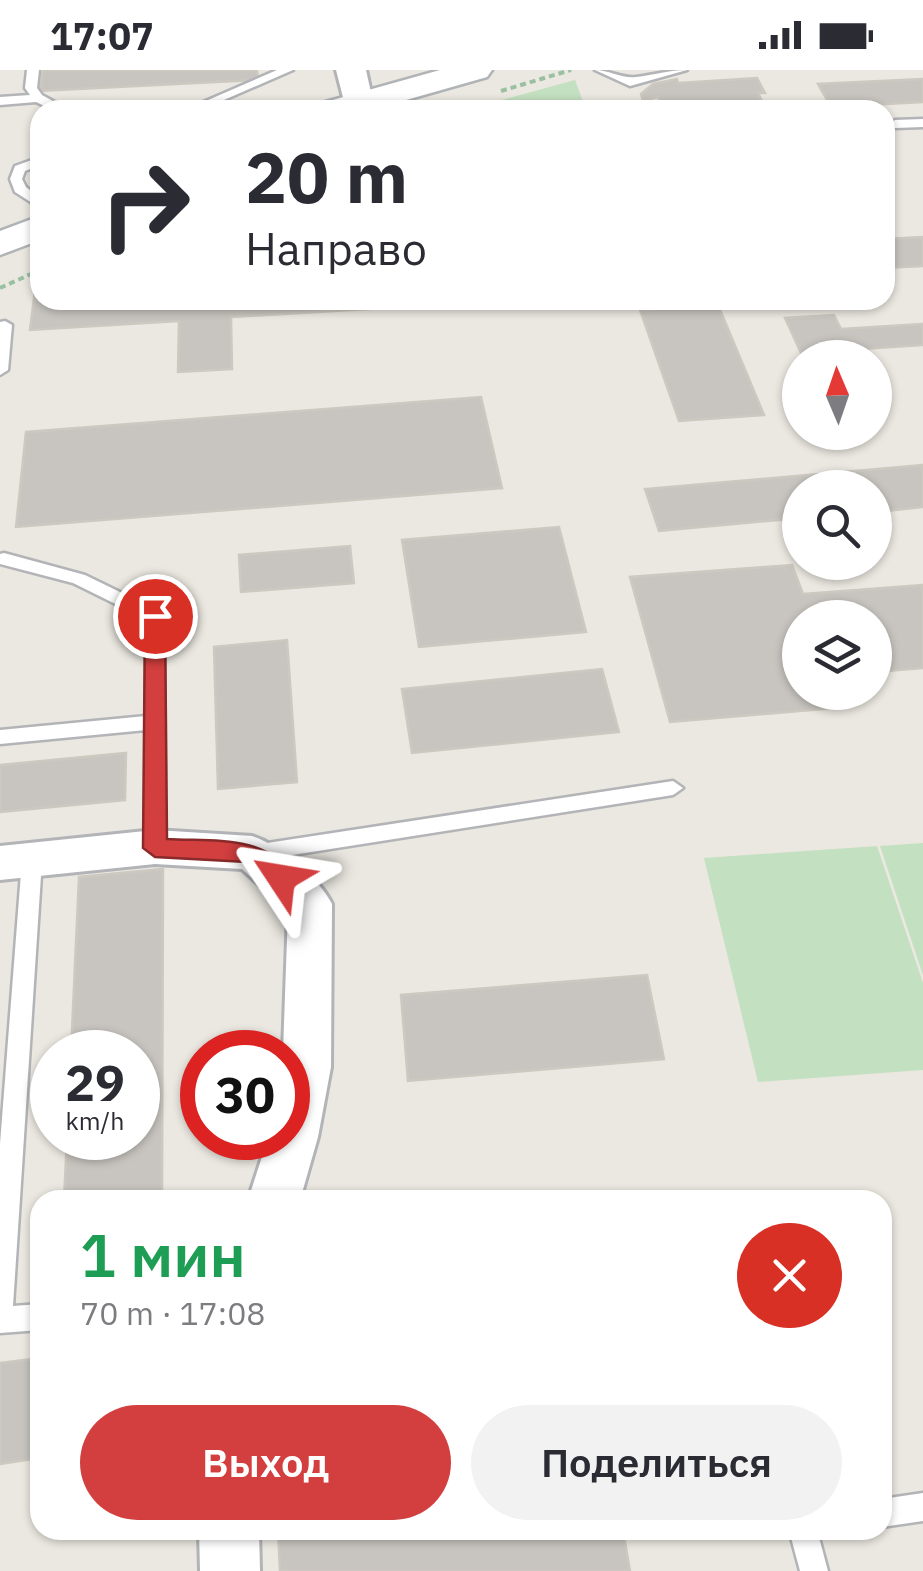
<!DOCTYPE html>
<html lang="ru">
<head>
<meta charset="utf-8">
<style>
  :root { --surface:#fff; --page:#f2f2f3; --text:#2b2b33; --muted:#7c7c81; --accent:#d33f3f }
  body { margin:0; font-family:"IBM Plex Sans",sans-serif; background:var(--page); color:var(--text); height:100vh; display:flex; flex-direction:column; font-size:38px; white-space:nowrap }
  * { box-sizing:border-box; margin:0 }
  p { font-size:32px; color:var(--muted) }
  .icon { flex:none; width:55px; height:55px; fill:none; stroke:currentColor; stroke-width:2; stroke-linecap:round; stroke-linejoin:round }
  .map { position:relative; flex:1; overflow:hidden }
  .drawer { position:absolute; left:30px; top:1120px; width:862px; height:350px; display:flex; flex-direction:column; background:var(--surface); border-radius:30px; box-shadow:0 2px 8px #0004 }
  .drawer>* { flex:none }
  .guide { position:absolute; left:30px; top:30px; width:865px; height:210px; border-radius:30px; box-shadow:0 2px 8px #0004; background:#fff; color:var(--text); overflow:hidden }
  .needle { width:65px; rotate:358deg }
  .fabs { position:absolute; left:782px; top:270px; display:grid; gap:20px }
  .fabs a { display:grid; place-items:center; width:110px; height:110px; border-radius:50%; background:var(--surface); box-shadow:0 2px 8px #0004; font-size:50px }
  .speed { position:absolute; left:30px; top:960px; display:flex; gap:20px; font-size:50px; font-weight:700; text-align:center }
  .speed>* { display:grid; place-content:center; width:130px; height:130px; border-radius:50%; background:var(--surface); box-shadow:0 2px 8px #0004; line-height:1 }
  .speed small { font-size:25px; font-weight:400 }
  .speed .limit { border:15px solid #d22; background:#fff; color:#111 }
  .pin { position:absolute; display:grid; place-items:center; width:85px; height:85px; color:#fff; margin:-42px; border:5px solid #fff; border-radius:50%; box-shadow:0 2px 10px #0007 }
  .me { position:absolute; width:110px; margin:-55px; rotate:303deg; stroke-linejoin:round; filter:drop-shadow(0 0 8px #0008) }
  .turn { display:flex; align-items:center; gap:35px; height:210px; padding:0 50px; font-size:45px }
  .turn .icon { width:130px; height:130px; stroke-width:2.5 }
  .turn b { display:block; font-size:70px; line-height:85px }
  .round { display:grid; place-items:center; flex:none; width:105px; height:105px; border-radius:52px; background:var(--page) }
  .summary { display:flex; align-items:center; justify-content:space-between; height:170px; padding:0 50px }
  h1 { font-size:60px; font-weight:600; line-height:75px; color:#1e9e55 }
  .cta { display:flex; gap:20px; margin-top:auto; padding:20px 50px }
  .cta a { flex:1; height:115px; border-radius:60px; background:var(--accent); color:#fff; font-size:40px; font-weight:600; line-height:115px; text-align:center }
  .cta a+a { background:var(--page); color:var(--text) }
  .status { display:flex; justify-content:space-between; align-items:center; height:70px; padding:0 50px; background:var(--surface); direction:ltr }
  .status svg { height:28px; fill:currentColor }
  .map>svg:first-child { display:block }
  .green { fill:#c3e0c0 }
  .building { fill:#c8c5c0; stroke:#cec9c0; stroke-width:2.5 }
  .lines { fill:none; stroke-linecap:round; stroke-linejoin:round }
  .service-casing { stroke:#b2b4b7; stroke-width:5 }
  .minor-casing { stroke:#b2b4b7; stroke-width:6 }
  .tertiary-casing { stroke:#b2b4b7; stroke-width:6 }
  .secondary-casing { stroke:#b1b4b7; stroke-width:5 }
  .path { stroke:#9ac0a2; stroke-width:4; stroke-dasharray:6 4; stroke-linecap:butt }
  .service { fill:#fff; fill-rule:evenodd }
  .minor { fill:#fff; fill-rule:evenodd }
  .tertiary { fill:#fff; fill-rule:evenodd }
  .secondary { fill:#fff; fill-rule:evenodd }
  .route { fill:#d33f3f; stroke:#892929; stroke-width:2.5 }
</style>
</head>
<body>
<div class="status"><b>17:07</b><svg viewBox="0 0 49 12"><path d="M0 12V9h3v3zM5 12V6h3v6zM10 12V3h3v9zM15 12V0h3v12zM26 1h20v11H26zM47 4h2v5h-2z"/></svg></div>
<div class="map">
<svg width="923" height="1501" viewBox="0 0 923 1501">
  <rect width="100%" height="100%" fill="#ebe8e1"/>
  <g class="green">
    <path d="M 575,10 L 586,40 L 465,40 Z"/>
    <path d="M 923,773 L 923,905 L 880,776 Z"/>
    <path d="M 877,776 L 923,913 L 923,1000 L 758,1012 L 704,788 Z"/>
  </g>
  <g class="building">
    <path d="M 43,0 L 257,0 L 258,10 L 40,21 Z"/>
    <path d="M 757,8 L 765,23 L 758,23 L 763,33 L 755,34 L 757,37 L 675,40 L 663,38 L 658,27 L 643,31 L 641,24 L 653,14 L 677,9 L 678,13 Z"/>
    <path d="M 923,9 L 923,32 L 831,37 L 818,14 Z"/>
    <path d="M 923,167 L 923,196 L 885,198 L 885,169 Z"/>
    <path d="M 35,220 L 40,220 L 40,230 L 433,230 L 434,235 L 231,247 L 232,299 L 178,302 L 179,251 L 30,260 Z"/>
    <path d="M 718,235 L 764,345 L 679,351 L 640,240 Z"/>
    <path d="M 834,245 L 841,259 L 923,254 L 923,275 L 801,283 L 785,248 Z"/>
    <path d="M 481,327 L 502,418 L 16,457 L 26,362 Z"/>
    <path d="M 923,395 L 923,437 L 875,442 L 875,418 L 800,418 L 800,448 L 659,461 L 645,419 Z"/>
    <path d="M 559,457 L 586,562 L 419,577 L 402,470 Z"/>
    <path d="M 350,476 L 354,513 L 241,522 L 239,485 Z"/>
    <path d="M 792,495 L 803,524 L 923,515 L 923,598 L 875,602 L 875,548 L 800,548 L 800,622 L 841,622 L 847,637 L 670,652 L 630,507 Z"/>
    <path d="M 287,570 L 297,712 L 218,719 L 214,577 Z"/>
    <path d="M 602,599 L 619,662 L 412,683 L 402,619 Z"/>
    <path d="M 126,683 L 125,730 L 0,742 L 0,695 Z"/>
    <path d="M 163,799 L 162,1130 L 64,1130 L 67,1068 L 138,1068 L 138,982 L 71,982 L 79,807 Z"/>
    <path d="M 647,905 L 664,989 L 408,1011 L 401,925 Z"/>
    <path d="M 40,1288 L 40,1388 L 0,1394 L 0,1293 Z"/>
    <path d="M 278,1460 L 623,1460 L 630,1501 L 280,1501 Z"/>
  </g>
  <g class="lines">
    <defs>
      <g id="service">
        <path d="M 27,0 L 39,0 L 37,18 L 42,25 L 69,40 L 53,40 L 36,32 L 0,35 L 0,27 L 30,25 L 25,18 Z"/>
        <path d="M 277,0 L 293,0 L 201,40 L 185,40 Z"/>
        <path d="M 595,0 C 609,0 623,9 636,7 C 654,5 669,0 687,0 L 630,16 Z"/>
        <path d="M 923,49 L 923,57 L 895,58 L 889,54 L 895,50 Z"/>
        <path d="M 40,87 L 40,95 L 25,101 L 22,109 L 26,117 L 40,128 L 40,138 L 15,122 L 10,109 L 15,96 Z"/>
        <path d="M 5,251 L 12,255 L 8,300 L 0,305 L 0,252 Z"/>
        <path d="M 4,483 L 85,505 L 161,542 L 164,546 L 165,777 L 162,783 L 148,783 L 145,777 L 146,660 L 0,674 L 0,660 L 146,646 L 146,549 L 73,513 L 0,494 L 0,484 Z"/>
        <path d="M 673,711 L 683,718 L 673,725 L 254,791 L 247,789 L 244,783 L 247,777 L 254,775 Z"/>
        <path d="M 32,782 L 39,784 L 42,790 L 13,1236 L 40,1234 L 40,1260 L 0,1263 L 0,1074 L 22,790 L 25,784 Z"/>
        <path d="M 923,1423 L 923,1451 L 882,1457 L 882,1429 Z"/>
        <path d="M 789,1460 L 817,1460 L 828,1501 L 800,1501 Z"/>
      </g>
      <g id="minor">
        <path d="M 155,760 L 252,766 C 280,775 319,808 332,834 L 331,997 L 318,1067 L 300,1130 L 248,1130 L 268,1068 L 288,1068 L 288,982 L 283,982 L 288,841 L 242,799 L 155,794 L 0,810 L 0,776 Z"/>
        <path d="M 199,1460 L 259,1460 L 260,1501 L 200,1501 Z"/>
      </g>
      <path id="tertiary" d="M 336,0 L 366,0 L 373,32 L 368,39 L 346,39 Z"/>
      <g id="secondary">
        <path d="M 440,0 L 492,0 L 487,7 L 371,40 L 317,40 L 322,33 Z"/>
        <path d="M 40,146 L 40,170 L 0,185 L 0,161 Z"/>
      </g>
    </defs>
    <use href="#service" class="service-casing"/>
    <use href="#minor" class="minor-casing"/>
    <use href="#tertiary" class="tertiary-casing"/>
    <use href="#secondary" class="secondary-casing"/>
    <g class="path">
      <path d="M 501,21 L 571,0"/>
      <path d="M 0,218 L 40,200"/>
    </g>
    <use href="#service" class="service"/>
    <use href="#minor" class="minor"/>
    <use href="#tertiary" class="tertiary"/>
    <use href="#secondary" class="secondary"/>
  </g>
  <path class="route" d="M 155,539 L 165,546 L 167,769 C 211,772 268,763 293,808 L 290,815 L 273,815 L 247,792 L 155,787 L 143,778 L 145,546 Z"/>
</svg>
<div class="fabs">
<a><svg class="needle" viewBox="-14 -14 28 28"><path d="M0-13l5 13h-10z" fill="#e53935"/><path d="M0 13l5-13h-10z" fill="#7c7c81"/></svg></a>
<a><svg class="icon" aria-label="search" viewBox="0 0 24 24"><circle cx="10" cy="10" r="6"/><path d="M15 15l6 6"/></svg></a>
<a><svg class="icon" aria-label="layers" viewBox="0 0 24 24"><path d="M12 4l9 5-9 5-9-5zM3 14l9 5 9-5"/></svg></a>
</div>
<div class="speed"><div>29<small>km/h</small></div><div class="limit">30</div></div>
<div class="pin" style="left:155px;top:546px;background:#d93025"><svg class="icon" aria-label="arrive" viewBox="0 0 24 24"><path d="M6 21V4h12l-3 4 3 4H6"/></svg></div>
<svg class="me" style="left:281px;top:808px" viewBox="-20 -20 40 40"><path d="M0-17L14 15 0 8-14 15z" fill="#d33f3f" stroke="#fff" stroke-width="4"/></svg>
<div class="guide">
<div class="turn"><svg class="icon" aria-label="right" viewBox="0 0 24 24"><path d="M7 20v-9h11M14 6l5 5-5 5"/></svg><div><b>20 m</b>Направо</div></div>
</div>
<section class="drawer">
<div class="summary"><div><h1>1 мин</h1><p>70 m · 17:08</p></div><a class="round" style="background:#d93025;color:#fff"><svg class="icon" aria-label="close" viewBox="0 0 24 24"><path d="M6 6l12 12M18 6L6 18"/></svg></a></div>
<div class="cta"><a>Выход</a><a>Поделиться</a></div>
</section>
</div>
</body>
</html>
